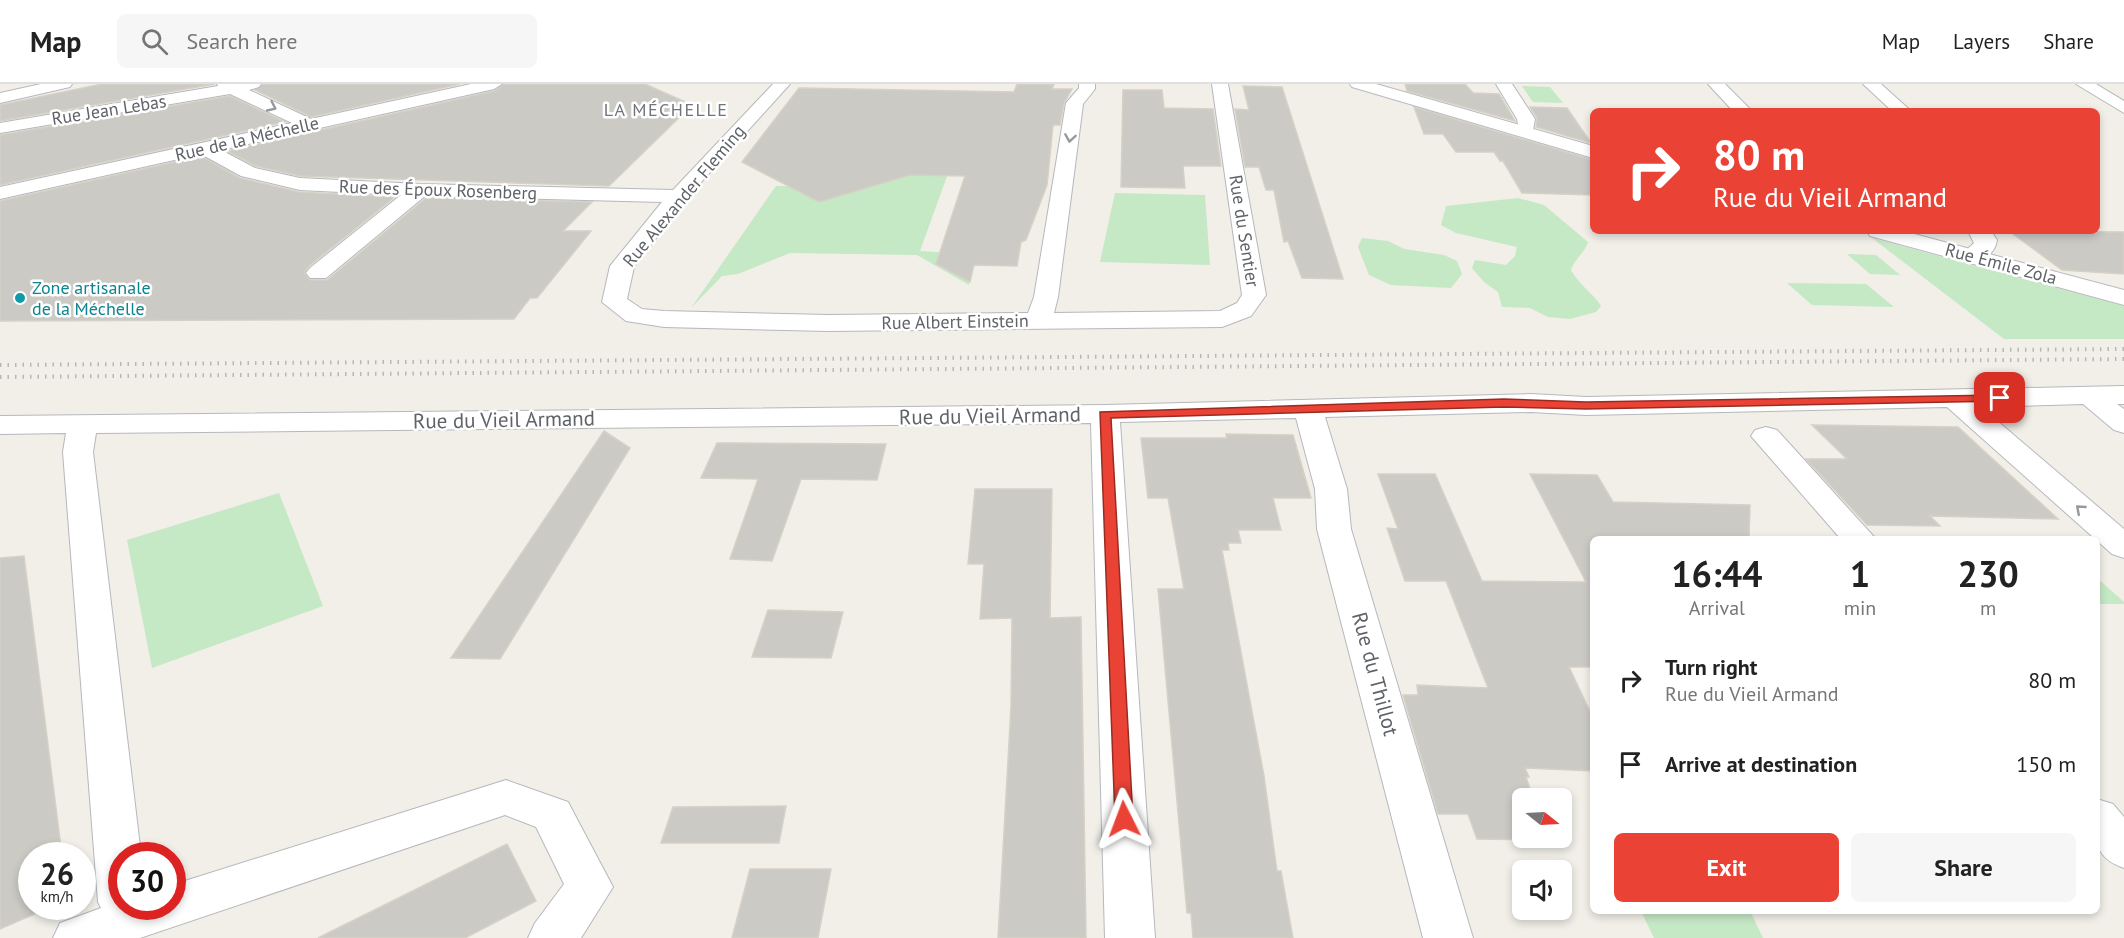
<!DOCTYPE html>
<html lang="en">
<head>
<meta charset="utf-8">
<style>
  :root { --surface:#fff; --page:#f6f6f6; --text:#222; --muted:#767676; --line:#e0e0e0; --accent:#ea4335 }
  body { margin:0; font-family:"PT Sans",sans-serif; background:var(--page); color:var(--text); height:100vh; display:flex; flex-direction:column; font-size:22px; white-space:nowrap }
  * { box-sizing:border-box; margin:0 }
  p { font-size:20px; color:var(--muted) }
  .icon { flex:none; width:33px; height:33px; fill:none; stroke:currentColor; stroke-width:2; stroke-linecap:round; stroke-linejoin:round }
  .map { position:relative; flex:1; overflow:hidden }
  .panel { position:absolute; left:1590px; top:452px; width:510px; height:378px; display:flex; flex-direction:column; background:var(--surface); border-radius:9px; box-shadow:0 3px 9px #0003 }
  .panel>* { flex:none }
  .banner { position:absolute; left:1590px; top:24px; width:510px; height:126px; border-radius:9px; box-shadow:0 3px 9px #0003; background:#ea4335; color:#fff; overflow:hidden }
  .needle { width:39px; rotate:108deg }
  .controls { position:absolute; left:1512px; top:704px; display:grid; gap:12px }
  .controls a { display:grid; place-items:center; width:60px; height:60px; border-radius:9px; background:var(--surface); box-shadow:0 3px 9px #0003; font-size:30px }
  .speed { position:absolute; left:18px; top:758px; display:flex; gap:12px; font-size:30px; font-weight:700; text-align:center }
  .speed>* { display:grid; place-content:center; width:78px; height:78px; border-radius:50%; background:var(--surface); box-shadow:0 3px 9px #0003; line-height:1 }
  .speed small { font-size:15px; font-weight:400 }
  .speed .limit { border:9px solid #d22; background:#fff; color:#111 }
  .pin { position:absolute; display:grid; place-items:center; width:51px; height:51px; color:#fff; margin:-26px; border-radius:12px; box-shadow:0 3px 9px #0006 }
  .me { position:absolute; width:66px; margin:-33px; rotate:357deg; stroke-linejoin:round; filter:drop-shadow(0 0 4px #0008) }
  .turn { display:flex; align-items:center; gap:21px; height:126px; padding:0 24px; font-size:27px }
  .turn .icon { width:78px; height:78px; stroke-width:2.5 }
  .turn b { display:block; font-size:42px; line-height:51px }
  .eta { display:flex; justify-content:space-evenly; align-items:center; height:102px; text-align:center }
  .eta b { font-size:36px; font-weight:700; line-height:42px }
  .button { display:flex; gap:12px; margin-top:auto; padding:12px 24px }
  .button a { flex:1; height:69px; border-radius:9px; background:var(--accent); color:#fff; font-size:24px; font-weight:700; line-height:69px; text-align:center }
  .button a+a { background:var(--page); color:var(--text) }
  ul { padding:0; list-style:none }
  li { display:flex; align-items:center; gap:18px; height:84px; padding:0 24px }
  li div { flex:1 }
  li b { display:block; font-size:22px }
  li em { font-style:normal }
  header { display:flex; align-items:center; gap:36px; box-sizing:border-box; height:84px; padding:0 30px; background:var(--surface); border-bottom:2px solid var(--line) }
  header strong { font-size:28px }
  nav { display:flex; gap:33px; margin-inline-start:auto; font-size:21px }
  .search { width:420px; height:54px; background:var(--page); display:flex; align-items:center; gap:15px; box-sizing:border-box; padding:0 21px; border-radius:9px; color:var(--muted); font-size:22px }
  .map>svg:first-child { display:block }
  .green { fill:#c5e8c5 }
  .building { fill:#cccac5; stroke:#d6d1c6; stroke-width:1.5 }
  .lines { fill:none; stroke-linecap:round; stroke-linejoin:round }
  .street-casing { stroke:#b5b8bc; stroke-width:2 }
  .secondary-casing { stroke:#b6babf; stroke-width:2 }
  .street { fill:#fff; fill-rule:evenodd }
  .secondary { fill:#fff; fill-rule:evenodd }
  .rail { stroke:#b6b7b8; stroke-width:4; stroke-dasharray:1.5 6; stroke-linecap:butt }
  .oneway { stroke:#979a9d }
  .route { fill:#ea4335; stroke:#982c22; stroke-width:1.5 }
  .culture-dot { fill:#0f9aa8; stroke:#fff; stroke-width:2 }
  .labels { text-anchor:middle; stroke-width:5; stroke-linejoin:round; paint-order:stroke }
  .far-street-label { font-size:18px; fill:#5f6368; stroke:#fff }
  .far-neighbourhood-label { font-size:18px; letter-spacing:1.5px; fill:#70757a; stroke:#fff }
  .far-culture-label { font-size:18px; fill:#0d838f; stroke:#fff; text-anchor:start }
  .street-label { font-size:21px; fill:#5f6368; stroke:#fff }
</style>
</head>
<body>
<header>
<strong>Map</strong>
<div class="search"><svg class="icon" aria-label="search" viewBox="0 0 24 24"><circle cx="10" cy="10" r="6"/><path d="M15 15l6 6"/></svg>Search here</div>
<nav><a>Map</a><a>Layers</a><a>Share</a></nav>
</header>
<div class="map">
<svg width="2124" height="854" viewBox="0 0 2124 854">
  <rect width="100%" height="100%" fill="#f1efe8"/>
  <g class="green">
    <path d="M 1522,2 L 1550,3 L 1563,19 L 1533,18 Z"/>
    <path d="M 968,34 L 920,167 L 967,170 L 969,201 L 917,171 L 790,169 L 738,190 L 722,192 L 691,224 L 776,102 L 840,103 Z"/>
    <path d="M 1115,109 L 1205,111 L 1210,181 L 1100,178 Z"/>
    <path d="M 1518,114 L 1544,121 L 1588,158 C 1584,170 1575,174 1571,186 C 1579,201 1592,208 1601,222 L 1596,228 L 1570,235 L 1548,233 L 1530,224 L 1502,223 L 1498,208 L 1484,198 L 1472,184 L 1475,176 L 1506,181 L 1515,172 L 1517,163 L 1456,149 L 1441,141 L 1446,122 Z"/>
    <path d="M 1362,154 L 1388,157 L 1404,165 L 1444,171 L 1457,177 L 1462,190 L 1451,204 L 1391,201 L 1369,191 L 1358,163 Z"/>
    <path d="M 1872,154 L 2124,222 L 2124,255 L 2004,255 Z"/>
    <path d="M 1847,170 L 1876,171 L 1900,191 L 1870,190 Z"/>
    <path d="M 1787,199 L 1866,200 L 1894,223 L 1812,221 Z"/>
    <path d="M 279,409 L 323,522 L 152,584 L 127,456 Z"/>
    <path d="M 2097,494 L 2124,518 L 2124,520 L 2097,520 Z"/>
    <path d="M 1641,827 L 1750,827 L 1763,854 L 1654,854 Z"/>
  </g>
  <g class="building">
    <path d="M 102,0 L 215,0 L 0,37 L 0,21 Z"/>
    <path d="M 263,0 L 460,0 L 311,33 L 255,6 Z"/>
    <path d="M 504,0 L 645,0 L 692,21 L 609,102 L 300,92 L 256,82 L 227,67 L 494,7 Z"/>
    <path d="M 1017,0 L 1054,0 L 1052,5 L 1072,5 L 1064,19 L 1060,41 L 1053,41 L 1047,101 L 1026,156 L 1021,158 L 1017,182 L 974,181 L 970,198 L 936,180 L 965,92 L 910,91 L 819,118 L 742,78 L 799,4 L 1014,8 Z"/>
    <path d="M 1405,0 L 1465,0 L 1473,9 L 1499,10 L 1515,37 L 1407,7 Z"/>
    <path d="M 1243,2 L 1282,3 L 1343,195 L 1302,194 L 1288,157 L 1284,158 L 1274,106 L 1266,106 L 1259,83 L 1245,83 L 1235,25 L 1249,26 Z"/>
    <path d="M 1123,6 L 1162,6 L 1164,24 L 1213,25 L 1221,82 L 1183,82 L 1185,104 L 1121,103 Z"/>
    <path d="M 230,12 L 285,38 L 0,101 L 0,51 Z"/>
    <path d="M 1414,23 L 1593,76 L 1593,111 L 1522,109 L 1503,77 L 1500,77 L 1494,68 L 1456,68 L 1443,50 L 1424,50 Z"/>
    <path d="M 1530,23 L 1567,24 L 1591,59 L 1536,43 L 1537,34 Z"/>
    <path d="M 201,72 L 240,94 L 299,108 L 395,113 L 309,182 L 304,189 L 310,196 L 327,196 L 426,114 L 592,118 L 563,147 L 591,147 L 537,214 L 530,214 L 514,235 L 0,237 L 0,117 Z"/>
    <path d="M 2009,147 L 2124,148 L 2124,190 L 2062,186 Z"/>
    <path d="M 1812,341 L 1958,343 L 2058,435 L 1930,432 L 1940,442 L 1867,441 L 1806,375 L 1847,375 Z"/>
    <path d="M 604,347 L 630,364 L 500,575 L 451,574 Z"/>
    <path d="M 1226,350 L 1293,351 L 1311,414 L 1273,414 L 1281,446 L 1238,446 L 1241,459 L 1228,459 L 1229,466 L 1222,466 L 1264,692 L 1277,787 L 1281,787 L 1293,854 L 1193,854 L 1191,829 L 1187,829 L 1158,505 L 1184,505 L 1168,414 L 1148,414 L 1141,354 L 1227,354 Z"/>
    <path d="M 717,359 L 738,359 L 886,360 L 877,396 L 801,395 L 772,477 L 730,475 L 758,395 L 701,394 Z"/>
    <path d="M 1378,390 L 1435,390 L 1482,497 L 1586,498 L 1530,390 L 1597,391 L 1613,418 L 1750,421 L 1749,454 L 1593,454 L 1593,583 L 1569,583 L 1593,634 L 1593,687 L 1525,684 L 1529,693 L 1526,693 L 1533,714 L 1522,714 L 1522,753 L 1548,753 L 1549,756 L 1477,755 L 1468,730 L 1438,730 L 1403,611 L 1418,611 L 1417,601 L 1488,604 L 1446,497 L 1405,497 L 1387,444 L 1398,445 Z"/>
    <path d="M 975,405 L 1052,405 L 1050,534 L 1081,533 L 1086,854 L 998,854 L 1011,623 L 1012,534 L 980,535 L 984,480 L 968,480 Z"/>
    <path d="M 24,472 L 62,771 L 32,771 L 32,822 L 53,822 L 0,845 L 0,474 Z"/>
    <path d="M 768,526 L 843,528 L 831,574 L 752,573 Z"/>
    <path d="M 786,722 L 779,759 L 661,759 L 673,723 Z"/>
    <path d="M 507,760 L 536,817 L 465,854 L 318,854 Z"/>
    <path d="M 750,785 L 831,785 L 818,854 L 732,854 Z"/>
  </g>
  <g class="lines">
    <defs>
      <g id="street">
        <path d="M 41,0 L 72,0 L 70,3 L 0,19 L 0,9 Z"/>
        <path d="M 217,0 L 261,0 L 259,3 L 249,6 L 311,35 L 471,0 L 502,0 L 494,5 L 221,66 L 255,84 L 300,94 L 420,100 L 673,106 L 773,0 L 790,0 L 685,116 L 634,183 L 627,215 L 642,225 L 664,227 L 829,231 L 1028,229 L 1034,213 L 1066,19 L 1079,4 L 1079,0 L 1095,0 L 1095,5 L 1083,20 L 1058,213 L 1054,229 L 1220,227 L 1237,219 L 1242,211 L 1212,0 L 1228,0 L 1266,211 L 1251,232 L 1222,243 L 829,247 L 664,243 L 626,237 L 602,218 L 610,182 L 662,118 L 425,112 L 326,194 L 310,194 L 306,189 L 310,184 L 401,111 L 300,106 L 241,92 L 201,70 L 0,115 L 0,103 L 292,39 L 230,10 L 0,49 L 0,39 L 218,2 Z"/>
        <path d="M 1496,0 L 1512,0 L 1535,35 L 1532,52 L 1520,52 L 1517,35 Z"/>
        <path d="M 1708,0 L 1725,0 L 1752,27 L 1733,27 Z"/>
        <path d="M 1863,0 L 1881,0 L 1911,27 L 1892,27 Z"/>
        <path d="M 2076,0 L 2096,0 L 2124,17 L 2124,29 Z"/>
        <path d="M 1968,147 L 1991,147 L 1997,156 C 1995,172 1978,180 1964,177 L 1960,172 L 1974,159 Z"/>
        <path d="M 2124,302 L 2124,320 L 2117,320 L 2124,325 L 2124,349 L 2114,346 L 2083,320 L 1981,323 L 2124,445 L 2124,474 L 2112,470 L 1947,323 L 1586,331 L 1531,328 L 1325,333 L 1347,405 L 1351,445 L 1473,854 L 1423,854 L 1317,445 L 1315,405 L 1296,334 L 1120,338 L 1155,854 L 1105,854 L 1091,339 L 96,349 L 93,368 L 141,771 L 122,771 L 122,822 L 172,822 L 172,801 L 506,696 L 568,718 L 613,803 L 581,854 L 528,854 L 535,839 L 564,800 L 536,743 L 505,731 L 140,854 L 53,854 L 60,839 L 101,824 L 98,818 L 63,368 L 66,349 L 0,350 L 0,332 L 1105,321 L 1531,310 L 1586,313 Z"/>
        <path d="M 1766,343 L 1777,346 L 1875,454 L 1840,454 L 1751,352 L 1755,346 Z"/>
        <path d="M 2097,715 L 2113,720 L 2124,733 L 2124,784 C 2088,772 2097,748 2097,715 Z"/>
      </g>
      <g id="secondary">
        <path d="M 1350,0 L 1376,0 L 1593,62 L 1593,74 L 1352,3 Z"/>
        <path d="M 1867,147 L 1903,147 L 2124,206 L 2124,221 L 1870,152 Z"/>
      </g>
    </defs>
    <use href="#street" class="street-casing"/>
    <use href="#secondary" class="secondary-casing"/>
    <use href="#street" class="street"/>
    <use href="#secondary" class="secondary"/>
    <g class="rail">
      <path d="M 0,281 L 2124,265"/>
      <path d="M 0,293 L 2124,275"/>
    </g>
  </g>
  <defs><path id="oneway-chevron" d="M-2-3.5L2.5 0L-2 3.5" fill="none" stroke-width="1.6" stroke-linecap="round" stroke-linejoin="round" transform="scale(1.5)"/></defs>
  <g class="oneway">
    <use href="#oneway-chevron" transform="translate(272 23) rotate(25)"/>
    <use href="#oneway-chevron" transform="translate(1070 54) rotate(99)"/>
    <use href="#oneway-chevron" transform="translate(2080 425) rotate(-139)"/>
  </g>
  <path class="route" d="M 2000,311 L 2006,314 L 2004,317 L 1586,325 L 1504,323 L 1111,334 L 1133,735 L 1131,740 L 1124,742 L 1118,740 L 1115,735 L 1100,328 L 1504,315 L 1586,318 Z"/>
  <circle class="culture-dot" cx="20" cy="214" r="6"/>
  <g class="labels">
    <g class="far-street-label">
      <text transform="translate(109 26) rotate(-9)" y="6">Rue Jean Lebas</text>
      <text transform="translate(247 55) rotate(-13)" y="6">Rue de la Méchelle</text>
      <text transform="translate(438 106) rotate(2)" y="6">Rue des Époux Rosenberg</text>
      <text transform="translate(684 112) rotate(-50)" y="6">Rue Alexander Fleming</text>
      <text transform="translate(1244 147) rotate(81)" y="6">Rue du Sentier</text>
      <text transform="translate(2001 180) rotate(15)" y="6">Rue Émile Zola</text>
      <text transform="translate(955 238) rotate(-1)" y="6">Rue Albert Einstein</text>
    </g>
    <g class="far-neighbourhood-label">
      <text x="666" y="32">LA MÉCHELLE</text>
    </g>
    <g class="far-culture-label">
      <text x="32" y="210">Zone artisanale<tspan x="32" dy="21">de la Méchelle</tspan></text>
    </g>
    <g class="street-label">
      <text transform="translate(990 332) rotate(-1)" y="7">Rue du Vieil Armand</text>
      <text transform="translate(504 336) rotate(-1)" y="7">Rue du Vieil Armand</text>
      <text transform="translate(1375 590) rotate(75)" y="7">Rue du Thillot</text>
    </g>
  </g>
</svg>
<div class="controls">
<a><svg class="needle" viewBox="-14 -14 28 28"><path d="M0-13l5 13h-10z" fill="#e53935"/><path d="M0 13l5-13h-10z" fill="#767676"/></svg></a>
<a><svg class="icon" aria-label="sound" viewBox="0 0 24 24"><path d="M4 9h4l5-4v14l-5-4H4zM17 9q2 3 0 6"/></svg></a>
</div>
<div class="speed"><div>26<small>km/h</small></div><div class="limit">30</div></div>
<div class="pin" style="left:2000px;top:314px;background:#d93025"><svg class="icon" aria-label="arrive" viewBox="0 0 24 24"><path d="M6 21V4h12l-3 4 3 4H6"/></svg></div>
<svg class="me" style="left:1124px;top:735px" viewBox="-20 -20 40 40"><path d="M0-17L14 15 0 8-14 15z" fill="#ea4335" stroke="#fff" stroke-width="4"/></svg>
<div class="banner">
<div class="turn"><svg class="icon" aria-label="right" viewBox="0 0 24 24"><path d="M7 20v-9h11M14 6l5 5-5 5"/></svg><div><b>80 m</b>Rue du Vieil Armand</div></div>
</div>
<section class="panel">
<div class="eta">
<div><b>16:44</b><p>Arrival</p></div>
<div><b>1</b><p>min</p></div>
<div><b>230</b><p>m</p></div>
</div>
<ul>
<li><svg class="icon" aria-label="right" viewBox="0 0 24 24"><path d="M7 20v-9h11M14 6l5 5-5 5"/></svg><div><b>Turn right</b><p>Rue du Vieil Armand</p></div><em>80 m</em></li>
<li><svg class="icon" aria-label="arrive" viewBox="0 0 24 24"><path d="M6 21V4h12l-3 4 3 4H6"/></svg><div><b>Arrive at destination</b></div><em>150 m</em></li>
</ul>
<div class="button"><a>Exit</a><a>Share</a></div>
</section>
</div>
</body>
</html>
